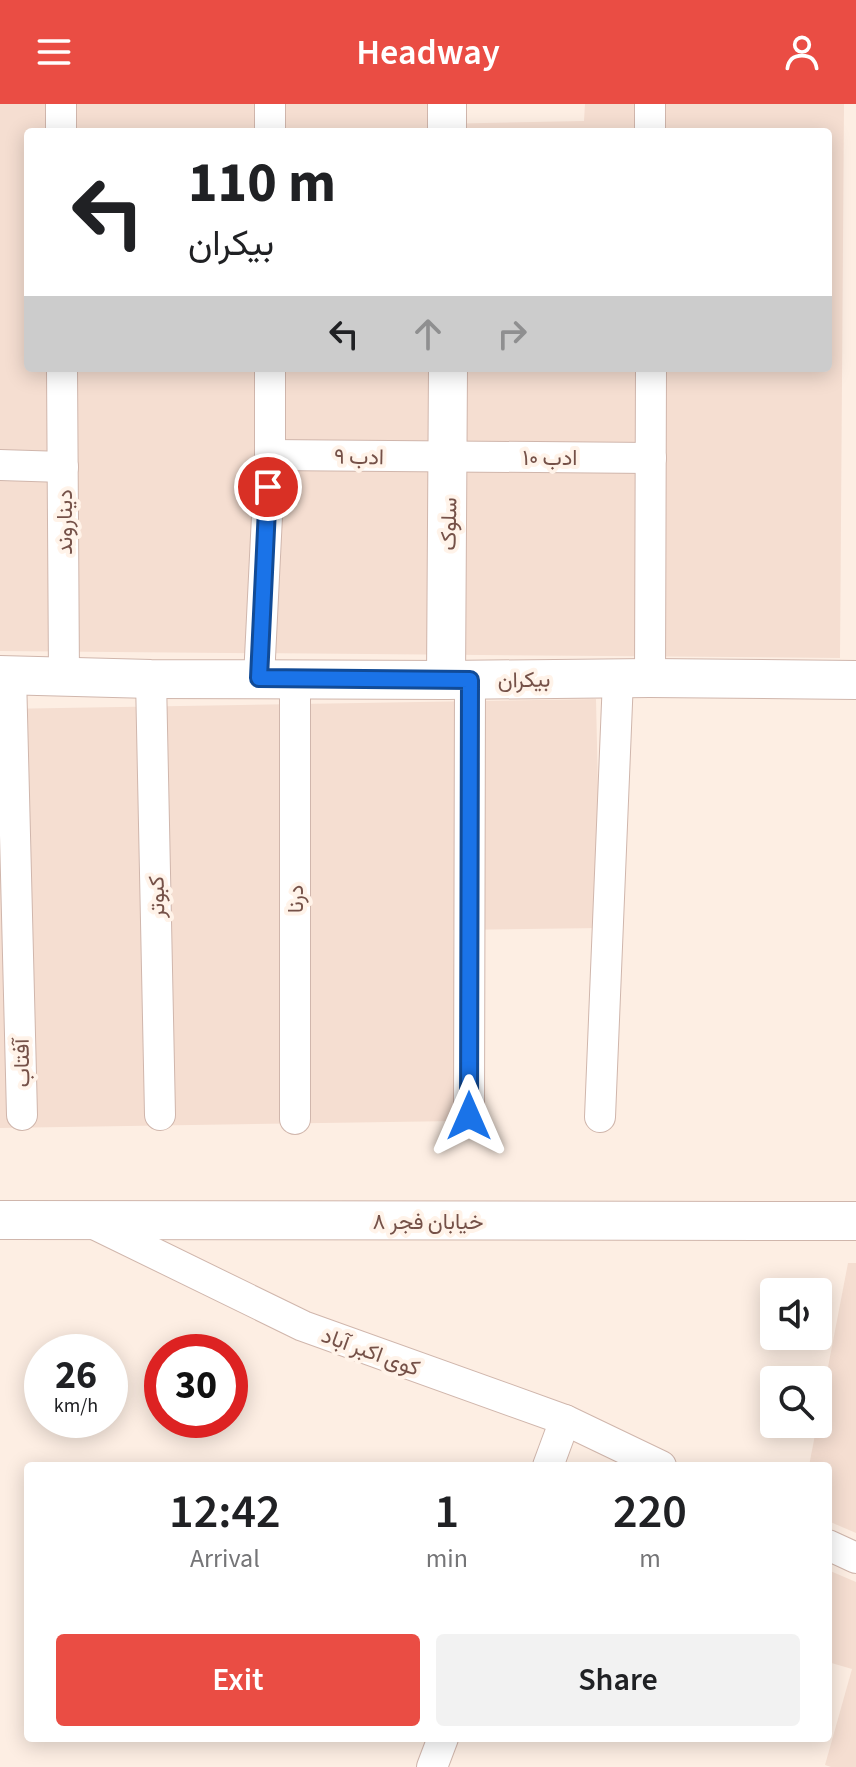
<!DOCTYPE html>
<html lang="en">
<head>
<meta charset="utf-8">
<style>
  :root { --surface:#fff; --page:#f2f2f2; --text:#202124; --muted:#757577; --accent:#ea4d44 }
  body { margin:0; font-family:"Source Sans 3",Vazirmatn,sans-serif; background:var(--page); color:var(--text); height:100vh; display:flex; flex-direction:column; font-size:30px; white-space:nowrap }
  * { box-sizing:border-box; margin:0 }
  p { font-size:26px; color:var(--muted) }
  .icon { flex:none; width:44px; height:44px; fill:none; stroke:currentColor; stroke-width:2; stroke-linecap:round; stroke-linejoin:round }
  .map { position:relative; flex:1; overflow:hidden }
  .details { position:absolute; left:24px; top:1358px; width:808px; height:280px; display:flex; flex-direction:column; background:var(--surface); border-radius:8px; box-shadow:0 4px 20px #0003 }
  .details>* { flex:none }
  .top-card { position:absolute; left:24px; top:24px; width:808px; height:244px; border-radius:8px; box-shadow:0 4px 20px #0003; background:#fff; color:var(--text); overflow:hidden }
  .fabs { position:absolute; left:760px; top:1174px; display:grid; gap:16px }
  .fabs a { display:grid; place-items:center; width:72px; height:72px; border-radius:8px; background:var(--surface); box-shadow:0 4px 20px #0003; font-size:40px }
  .speed { position:absolute; left:24px; top:1230px; display:flex; gap:16px; font-size:40px; font-weight:700; text-align:center }
  .speed>* { display:grid; place-content:center; width:104px; height:104px; border-radius:50%; background:var(--surface); box-shadow:0 4px 20px #0003; line-height:1 }
  .speed small { font-size:20px; font-weight:400 }
  .speed .limit { border:12px solid #d22; background:#fff; color:#111 }
  .pin { position:absolute; display:grid; place-items:center; width:68px; height:68px; color:#fff; margin:-34px; border:4px solid #fff; border-radius:50%; box-shadow:0 2px 8px #0007 }
  .me { position:absolute; width:88px; margin:-44px; rotate:0deg; stroke-linejoin:round; filter:drop-shadow(0 0 6px #0008) }
  .turn { display:flex; align-items:center; gap:28px; height:168px; padding:0 32px; font-size:36px }
  .turn .icon { width:104px; height:104px; stroke-width:2.5 }
  .turn b { display:block; font-size:56px; line-height:68px }
  .lanes { display:flex; align-items:center; height:76px; padding:0 32px; background:#0003; justify-content:center; gap:40px; direction:ltr }
  .lanes .off { opacity:.35 }
  .eta { display:flex; justify-content:space-evenly; align-items:center; height:136px; text-align:center }
  .eta b { font-size:48px; font-weight:600; line-height:56px }
  .action { display:flex; gap:16px; margin-top:auto; padding:16px 32px }
  .action a { flex:1; height:92px; border-radius:8px; background:var(--accent); color:#fff; font-size:32px; font-weight:600; line-height:92px; text-align:center }
  .action a+a { background:var(--page); color:var(--text) }
  header { display:flex; justify-content:space-between; align-items:center; height:104px; padding:0 32px; background:var(--accent); color:#fff; font-size:36px; font-weight:600 }
  .map>svg:first-child { display:block }
  .residential { fill:#f5ded1; fill-rule:evenodd }
  .lines { fill:none; stroke-linecap:round; stroke-linejoin:round }
  .minor-casing { stroke:#d0b6ac; stroke-width:32 }
  .tertiary-casing { stroke:#d0b6ac; stroke-width:40 }
  .minor { stroke:#fff; stroke-width:30 }
  .tertiary { stroke:#fff; stroke-width:38 }
  .route-casing { stroke:#114b97; stroke-width:20 }
  .route { stroke:#1a73e8; stroke-width:14 }
  .labels { text-anchor:middle; stroke-width:8; stroke-linejoin:round; paint-order:stroke }
  .street-label { font-size:22px; fill:#755148; stroke:#fff3e9 }
</style>
</head>
<body>
<header><svg class="icon" aria-label="menu" viewBox="0 0 24 24"><path d="M4 6h16M4 12h16M4 18h16"/></svg>Headway<svg class="icon" aria-label="person" viewBox="0 0 24 24"><circle cx="12" cy="8" r="4"/><path d="M4 21q1-7 8-7t8 7"/></svg></header>
<div class="map">
<svg width="856" height="1663" viewBox="0 0 856 1663">
  <rect width="100%" height="100%" fill="#fdeee3"/>
  <g class="residential">
    <path d="M 0,0 L 431,0 L 432,20 L 584,17 L 585,0 L 844,0 L 840,554 L 0,547 ZM 28,28 L 828,28 L 828,264 L 28,264 Z"/>
    <path d="M 596,595 L 601,824 L 453,826 L 457,1017 L 0,1024 L 0,605 Z"/>
    <path d="M 848,1159 L 856,1159 L 856,1429 L 828,1417 L 828,1362 L 809,1362 Z"/>
    <path d="M 828,1466 L 856,1478 L 856,1663 L 831,1663 L 825,1661 L 852,1565 L 828,1558 Z"/>
  </g>
  <g class="lines">
    <defs>
      <g id="minor">
        <path d="M 61,0 L 61,28"/>
        <path d="M 270,0 L 270,28"/>
        <path d="M 650,0 L 650,28"/>
        <path d="M 62,264 L 64,572"/>
        <path d="M 270,351 L 651,354"/>
        <path d="M 0,361 L 63,363"/>
        <path d="M 11,571 L 22,1011"/>
        <path d="M 259,574 L 270,351 L 270,264"/>
        <path d="M 650,574 L 651,264"/>
        <path d="M 151,575 L 160,1011"/>
        <path d="M 469,1012 L 470,576"/>
        <path d="M 600,1013 L 618,575"/>
        <path d="M 295,1015 L 295,575"/>
        <path d="M 90,1118 L 303,1222 L 565,1316 L 661,1362"/>
        <path d="M 548,1362 L 565,1316"/>
        <path d="M 828,1441 L 856,1454"/>
        <path d="M 432,1663 L 443,1634"/>
      </g>
      <g id="tertiary">
        <path d="M 447,0 L 447,28"/>
        <path d="M 0,571 L 151,575 L 446,576 L 650,574 L 856,576"/>
        <path d="M 446,576 L 448,264"/>
        <path d="M 0,1116 L 856,1117"/>
      </g>
    </defs>
    <use href="#minor" class="minor-casing"/>
    <use href="#tertiary" class="tertiary-casing"/>
    <use href="#minor" class="minor"/>
    <use href="#tertiary" class="tertiary"/>
  </g>
  <g class="lines">
    <defs>
      <path id="route" d="M 268,383 L 259,574 L 470,576 L 469,1012"/>
    </defs>
    <use href="#route" class="route-casing"/>
    <use href="#route" class="route"/>
  </g>
  <g class="labels">
    <g class="street-label">
      <text transform="translate(359 352) rotate(1)" y="8">ادب ۹</text>
      <text x="550" y="361">ادب ۱۰</text>
      <text transform="translate(64 418) rotate(-90)" y="8">دیناروند</text>
      <text transform="translate(448 420) rotate(-89)" y="8">سلوک</text>
      <text transform="translate(524 575) rotate(-1)" y="8">بیکران</text>
      <text transform="translate(156 793) rotate(-91)" y="8">کبوتر</text>
      <text transform="translate(295 795) rotate(-90)" y="8">درنا</text>
      <text transform="translate(21 959) rotate(-91)" y="8">آفتاب</text>
      <text x="428" y="1125">خیابان فجر ۸</text>
      <text transform="translate(371 1247) rotate(20)" y="8">کوی اکبر آباد</text>
    </g>
  </g>
</svg>
<div class="fabs">
<a><svg class="icon" aria-label="sound" viewBox="0 0 24 24"><path d="M4 9h4l5-4v14l-5-4H4zM17 9q2 3 0 6"/></svg></a>
<a><svg class="icon" aria-label="search" viewBox="0 0 24 24"><circle cx="10" cy="10" r="6"/><path d="M15 15l6 6"/></svg></a>
</div>
<div class="speed"><div>26<small>km/h</small></div><div class="limit">30</div></div>
<div class="pin" style="left:268px;top:383px;background:#d93025"><svg class="icon" aria-label="arrive" viewBox="0 0 24 24"><path d="M6 21V4h12l-3 4 3 4H6"/></svg></div>
<svg class="me" style="left:469px;top:1012px" viewBox="-20 -20 40 40"><path d="M0-17L14 15 0 8-14 15z" fill="#1a73e8" stroke="#fff" stroke-width="4"/></svg>
<div class="top-card">
<div class="turn"><svg class="icon" aria-label="left" viewBox="0 0 24 24"><path d="M17 20v-9H6M10 6l-5 5 5 5"/></svg><div><b>110 m</b>بیکران</div></div>
<div class="lanes"><svg class="icon" aria-label="left" viewBox="0 0 24 24"><path d="M17 20v-9H6M10 6l-5 5 5 5"/></svg><svg class="icon off" aria-label="ahead" viewBox="0 0 24 24"><path d="M12 20V5M6 11l6-6 6 6"/></svg><svg class="icon off" aria-label="right" viewBox="0 0 24 24"><path d="M7 20v-9h11M14 6l5 5-5 5"/></svg></div>
</div>
<section class="details">
<div class="eta">
<div><b>12:42</b><p>Arrival</p></div>
<div><b>1</b><p>min</p></div>
<div><b>220</b><p>m</p></div>
</div>
<div class="action"><a>Exit</a><a>Share</a></div>
</section>
</div>
</body>
</html>
